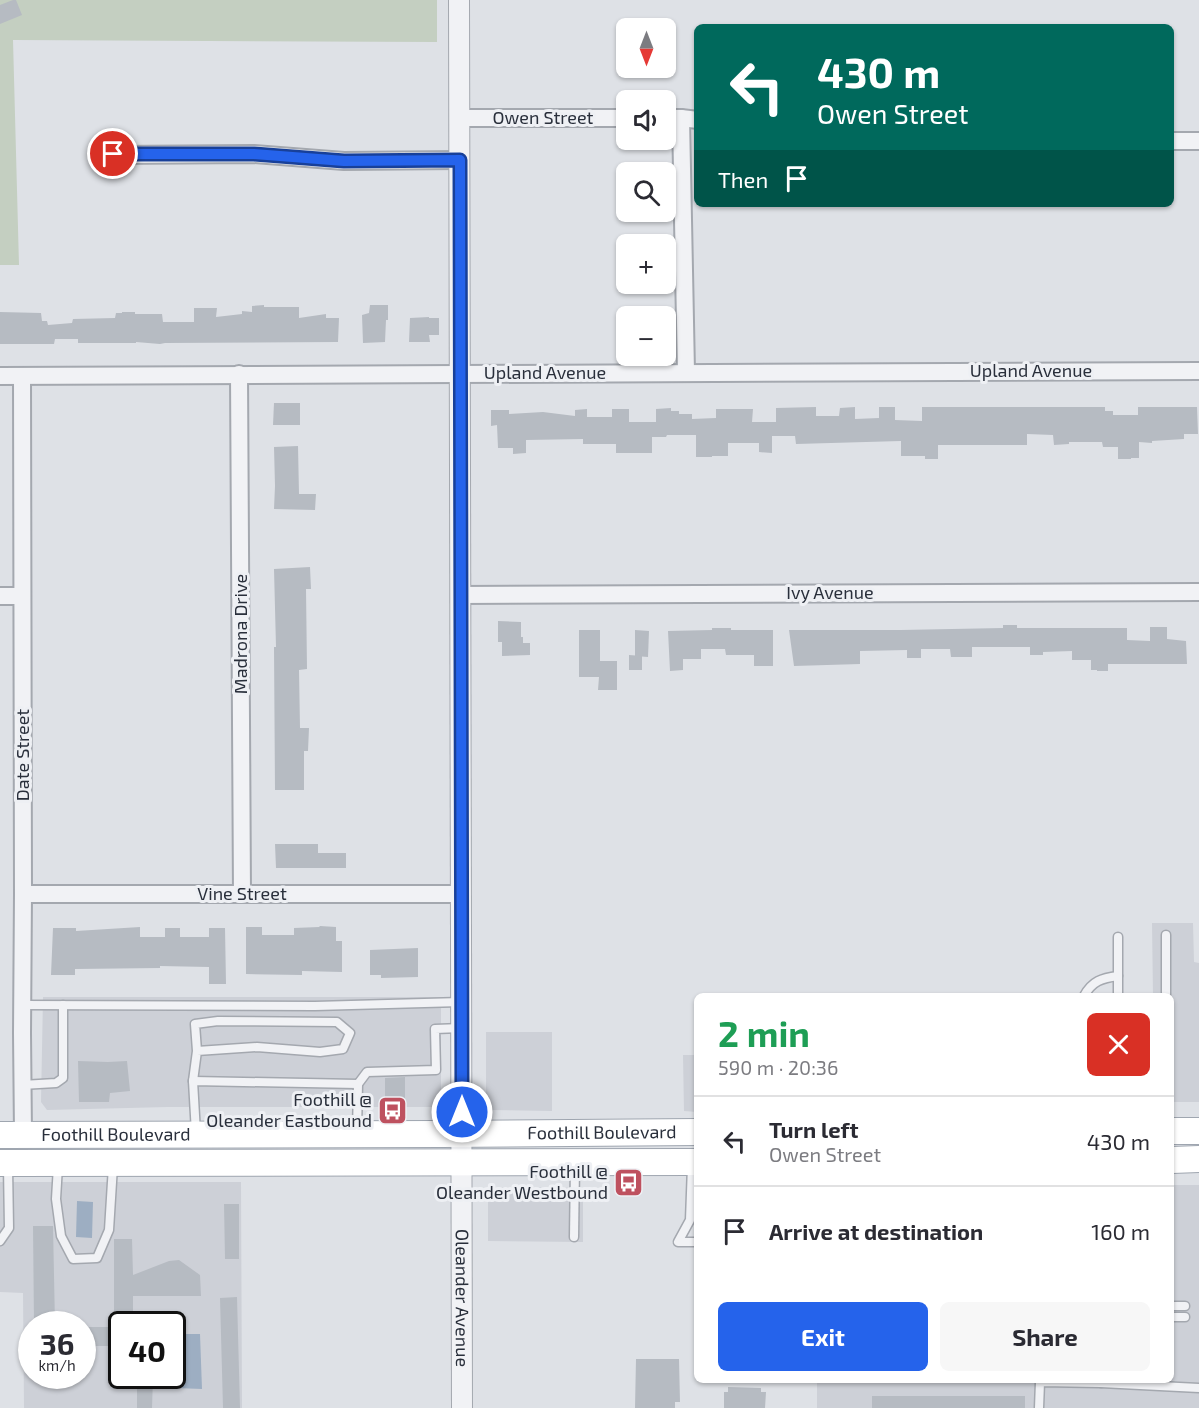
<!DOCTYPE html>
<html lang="en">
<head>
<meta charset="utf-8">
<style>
  :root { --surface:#fff; --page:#f7f7f7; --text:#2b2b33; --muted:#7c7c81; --line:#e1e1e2; --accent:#2563eb }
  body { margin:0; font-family:"Exo 2",sans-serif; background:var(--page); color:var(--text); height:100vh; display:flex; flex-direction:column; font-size:22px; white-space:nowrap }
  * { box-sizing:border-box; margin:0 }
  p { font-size:20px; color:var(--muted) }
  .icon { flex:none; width:33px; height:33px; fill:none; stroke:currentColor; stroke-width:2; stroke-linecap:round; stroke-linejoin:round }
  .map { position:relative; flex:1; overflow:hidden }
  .side { position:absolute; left:694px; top:993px; width:480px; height:390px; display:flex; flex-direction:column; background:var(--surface); border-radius:9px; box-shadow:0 2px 4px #0004 }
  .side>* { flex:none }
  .guide { position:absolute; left:694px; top:24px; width:480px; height:183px; border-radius:9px; box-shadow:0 2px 4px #0004; background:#00695c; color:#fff; overflow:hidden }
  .needle { width:39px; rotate:180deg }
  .fabs { position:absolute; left:616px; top:18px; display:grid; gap:12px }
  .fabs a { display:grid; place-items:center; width:60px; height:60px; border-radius:9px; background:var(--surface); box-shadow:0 2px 4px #0004; font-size:30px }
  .speed { position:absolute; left:18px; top:1311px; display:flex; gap:12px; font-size:30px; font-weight:700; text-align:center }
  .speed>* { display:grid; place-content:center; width:78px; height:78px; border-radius:50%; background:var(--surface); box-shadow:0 2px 4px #0004; line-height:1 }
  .speed small { font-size:15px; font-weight:400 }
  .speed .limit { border:3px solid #111; border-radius:9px; background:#fff; color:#111 }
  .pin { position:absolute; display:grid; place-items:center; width:51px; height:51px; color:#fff; margin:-26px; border:3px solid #fff; border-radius:50%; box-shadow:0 2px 6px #0007 }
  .me { position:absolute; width:66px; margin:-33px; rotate:0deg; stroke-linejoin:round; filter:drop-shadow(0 0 4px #0008) }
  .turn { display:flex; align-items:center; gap:21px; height:126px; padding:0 24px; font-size:27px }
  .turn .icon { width:78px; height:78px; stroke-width:2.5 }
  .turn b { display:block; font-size:42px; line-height:51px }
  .then { display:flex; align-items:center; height:57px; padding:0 24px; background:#0003; gap:12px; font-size:22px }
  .round { display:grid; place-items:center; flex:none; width:63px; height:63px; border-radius:9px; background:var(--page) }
  .overview { display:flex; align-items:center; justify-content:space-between; height:102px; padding:0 24px }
  h1 { font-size:36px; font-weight:700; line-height:45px; color:#1e9e55 }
  .button { display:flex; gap:12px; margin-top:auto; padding:12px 24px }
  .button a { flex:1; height:69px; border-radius:9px; background:var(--accent); color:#fff; font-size:24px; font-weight:700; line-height:69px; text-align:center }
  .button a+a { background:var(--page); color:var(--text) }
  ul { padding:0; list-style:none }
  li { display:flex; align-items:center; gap:18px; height:90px; padding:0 24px; border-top:2px solid var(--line) }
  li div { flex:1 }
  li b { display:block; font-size:22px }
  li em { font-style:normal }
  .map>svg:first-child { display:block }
  .built { fill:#cdd0d7; fill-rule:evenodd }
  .green { fill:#c4cfc1 }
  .water { fill:#9daec2 }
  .building { fill:#b6bbc2 }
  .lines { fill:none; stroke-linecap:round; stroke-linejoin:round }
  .service-casing { stroke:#a4a8af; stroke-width:11 }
  .minor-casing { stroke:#a4a8af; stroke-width:20 }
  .tertiary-casing { stroke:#a4a8af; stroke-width:22 }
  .primary-casing { stroke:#9fa6b0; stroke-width:28 }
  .service { stroke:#f1f2f5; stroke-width:8 }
  .minor { stroke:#f1f2f5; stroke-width:16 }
  .tertiary { stroke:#f1f2f5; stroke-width:20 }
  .primary { stroke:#fff; stroke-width:26 }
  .route-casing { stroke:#184099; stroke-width:15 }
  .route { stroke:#2563eb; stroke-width:10 }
  .labels { text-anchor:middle; stroke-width:6; stroke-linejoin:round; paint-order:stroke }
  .street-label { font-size:18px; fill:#292f3b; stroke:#eef0f4 }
  .poi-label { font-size:18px; fill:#292f3b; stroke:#eef0f4; text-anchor:end }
</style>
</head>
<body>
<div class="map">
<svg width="1199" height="1408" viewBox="0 0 1199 1408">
  <rect width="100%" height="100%" fill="#dee1e6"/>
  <g class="built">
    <path d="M 1152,923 L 1193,923 L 1194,962 L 1199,963 L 1199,1102 L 1172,1102 L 1172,996 L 1153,996 Z"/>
    <path d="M 43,997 L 441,997 L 441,1099 L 432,1107 L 168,1107 L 47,1110 L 41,1102 Z"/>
    <path d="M 486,1032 L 552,1032 L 552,1111 L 489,1110 L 486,1104 Z"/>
    <path d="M 683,1055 L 697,1055 L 697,1112 L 684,1111 Z"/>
    <path d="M 0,1182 L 241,1182 L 242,1408 L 24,1408 L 23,1293 L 0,1292 ZM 32,1324 L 82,1324 L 82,1376 L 32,1376 ZM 122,1324 L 172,1324 L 172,1376 L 122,1376 Z"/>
    <path d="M 1172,1185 L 1199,1185 L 1199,1408 L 817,1408 L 817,1380 L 1172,1380 Z"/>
    <path d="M 501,1187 L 583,1188 L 583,1242 L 488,1241 L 488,1200 Z"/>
  </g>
  <path class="green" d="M 0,0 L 437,0 L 437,42 L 13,40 L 19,265 L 0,265 Z"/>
  <g class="water">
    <path d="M 77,1201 L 93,1202 L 92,1238 L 76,1237 Z"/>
    <path d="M 177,1334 L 200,1334 L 202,1389 L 176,1388 Z"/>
  </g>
  <g class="building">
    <path d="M 13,0 L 16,0 L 22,15 L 0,24 L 0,5 Z"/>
    <path d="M 264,305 L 264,307 L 299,307 L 299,318 L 326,314 L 326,318 L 339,318 L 338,342 L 165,343 L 160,344 L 136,342 L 136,343 L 78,343 L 78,339 L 55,339 L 54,344 L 0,344 L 0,312 L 41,313 L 42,321 L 47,321 L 48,325 L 72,323 L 73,319 L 115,318 L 116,313 L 122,313 L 122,312 L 135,312 L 135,314 L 162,314 L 163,322 L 194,322 L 194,308 L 217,308 L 216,317 L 242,314 L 242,311 L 252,312 L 252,306 Z"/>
    <path d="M 370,305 L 388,305 L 388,320 L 386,320 L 385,342 L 363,343 L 362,315 L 369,313 Z"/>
    <path d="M 429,317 L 429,318 L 439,318 L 439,335 L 429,335 L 430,342 L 409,342 L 410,318 Z"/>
    <path d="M 274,403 L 300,403 L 300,425 L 273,425 Z"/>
    <path d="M 816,407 L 816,416 L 839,416 L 840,408 L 855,407 L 855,419 L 879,418 L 879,407 L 895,407 L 895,420 L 922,421 L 922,407 L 1105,407 L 1105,411 L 1113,411 L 1113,415 L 1138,415 L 1138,407 L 1197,407 L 1198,434 L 1184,434 L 1184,439 L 1152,441 L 1152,443 L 1139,442 L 1139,458 L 1131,458 L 1131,459 L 1118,459 L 1118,447 L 1103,447 L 1102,442 L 1069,442 L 1069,444 L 1054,445 L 1053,435 L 1027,434 L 1027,445 L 938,445 L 938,459 L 925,459 L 925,456 L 901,456 L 901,441 L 796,444 L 795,436 L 772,436 L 772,453 L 759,452 L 759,443 L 728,443 L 728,456 L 712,456 L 712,457 L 696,457 L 696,435 L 667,435 L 666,437 L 652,437 L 652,453 L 616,453 L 616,444 L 583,444 L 583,439 L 526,440 L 526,453 L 513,454 L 513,448 L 498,448 L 497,425 L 491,426 L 491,410 L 509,410 L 509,414 L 543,412 L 575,416 L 575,410 L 587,409 L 587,417 L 612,417 L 612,409 L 629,409 L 629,422 L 656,422 L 656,409 L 671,408 L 671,411 L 679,411 L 679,414 L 692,414 L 692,419 L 716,418 L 716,409 L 753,409 L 752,422 L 776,422 L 776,408 Z"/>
    <path d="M 298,446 L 299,494 L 316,494 L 315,510 L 274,509 L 275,486 L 274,447 Z"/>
    <path d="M 310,567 L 311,589 L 306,589 L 307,669 L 299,670 L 300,728 L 309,728 L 308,751 L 304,751 L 304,790 L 275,790 L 274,647 L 276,647 L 274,569 Z"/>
    <path d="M 498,621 L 521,622 L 521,637 L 523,637 L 523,643 L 530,643 L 530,655 L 502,656 L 502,642 L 498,642 Z"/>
    <path d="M 1003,625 L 1017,625 L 1017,628 L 1127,628 L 1127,640 L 1150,641 L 1150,627 L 1167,627 L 1167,639 L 1186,641 L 1187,664 L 1108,664 L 1108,671 L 1097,671 L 1097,670 L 1091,670 L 1091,660 L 1072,660 L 1072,651 L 1043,652 L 1043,655 L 1030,655 L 1030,647 L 972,647 L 972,657 L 951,657 L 950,649 L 921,649 L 921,658 L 907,658 L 907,650 L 860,651 L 860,664 L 794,666 L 789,630 L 901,630 L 1003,628 Z"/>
    <path d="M 712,628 L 731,628 L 731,630 L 773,630 L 773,666 L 754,666 L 754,655 L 726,655 L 725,649 L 701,649 L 701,659 L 683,659 L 683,670 L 670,671 L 668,631 L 712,630 Z"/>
    <path d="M 579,630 L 600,630 L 600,661 L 617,661 L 617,690 L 598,690 L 599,677 L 579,677 Z"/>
    <path d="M 635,630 L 649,631 L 648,657 L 635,656 Z"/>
    <path d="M 629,655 L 642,656 L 642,670 L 629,670 Z"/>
    <path d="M 275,844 L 318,844 L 318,853 L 346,853 L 346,868 L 276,868 Z"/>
    <path d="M 320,926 L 336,927 L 336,941 L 342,941 L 342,972 L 302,971 L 302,975 L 246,974 L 246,927 L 262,927 L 262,935 L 294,935 L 294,928 L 319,927 Z"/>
    <path d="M 140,927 L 140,937 L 165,937 L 165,928 L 180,928 L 180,937 L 209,937 L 209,928 L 225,928 L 226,984 L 209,984 L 209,967 L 160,966 L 160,968 L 75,969 L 75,975 L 51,975 L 53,928 L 76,928 L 76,931 Z"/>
    <path d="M 418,948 L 418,977 L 381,978 L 381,975 L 370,975 L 370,950 Z"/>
    <path d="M 78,1061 L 108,1062 L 127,1061 L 130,1091 L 110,1093 L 109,1102 L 79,1102 Z"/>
    <path d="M 405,1077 L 405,1102 L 385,1102 L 385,1078 Z"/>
    <path d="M 224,1204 L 239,1204 L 239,1259 L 225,1259 Z"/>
    <path d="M 33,1226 L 53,1226 L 55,1324 L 34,1324 Z"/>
    <path d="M 114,1239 L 132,1239 L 133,1275 L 169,1261 L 179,1260 L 200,1275 L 201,1296 L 133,1296 L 133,1324 L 114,1324 Z"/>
    <path d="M 237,1297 L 240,1408 L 223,1408 L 220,1298 Z"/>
    <rect x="82" y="1327" width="40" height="19"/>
    <path d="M 636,1359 L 679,1359 L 680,1402 L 675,1402 L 675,1408 L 635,1408 Z"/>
    <path d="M 137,1376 L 153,1376 L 152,1408 L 137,1408 Z"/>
    <path d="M 728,1387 L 761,1388 L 761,1392 L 766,1392 L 765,1408 L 724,1408 L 724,1392 L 728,1392 Z"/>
    <rect x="872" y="1396" width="153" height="12"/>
  </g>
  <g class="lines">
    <defs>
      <g id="service">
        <path d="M 1166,935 L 1166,996"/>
        <path d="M 1084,996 C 1092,981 1102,978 1118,976"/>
        <path d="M 1118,996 L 1118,937"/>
        <path d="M 22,1005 L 315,1006 L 461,1002"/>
        <path d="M 193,1081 L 197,1051 L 195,1024 L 218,1021 L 337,1022 L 350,1033 L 343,1049 L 320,1052 L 257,1047 L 197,1051"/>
        <path d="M 22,1085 L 56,1083 L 63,1078 L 63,1005"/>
        <path d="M 357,1131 L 358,1084 L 367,1072 L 436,1070 L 435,1029 L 461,1028"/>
        <path d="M 196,1133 L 193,1081 L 358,1084"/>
        <path d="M 58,1166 L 56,1199 L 61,1236 L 73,1259 L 97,1258 L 109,1230 L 113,1166"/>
        <path d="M 692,1166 L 690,1220 L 678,1242 L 698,1242"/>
        <path d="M 574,1237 L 575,1166"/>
        <path d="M 0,1241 L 9,1228 L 8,1167"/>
        <path d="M 1172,1306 L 1185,1306"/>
        <path d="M 1172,1317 L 1185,1317"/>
        <path d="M 1101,1380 L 1101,1383 L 1199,1388"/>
        <path d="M 1039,1408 L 1040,1382 L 1101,1383"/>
      </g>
      <g id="minor">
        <path d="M 459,118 L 627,118"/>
        <path d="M 666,118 L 681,118 L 698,120"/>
        <path d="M 681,118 L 686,372"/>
        <path d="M 1172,141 L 1199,141"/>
        <path d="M 113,155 L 254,154 L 344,161 L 460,160"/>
        <path d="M 239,374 L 242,894"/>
        <path d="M 0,376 L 1199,371"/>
        <path d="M 22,376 L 23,894 L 22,1033 L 23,1134"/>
        <path d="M 460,595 L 1199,592"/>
        <path d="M 0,596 L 22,596"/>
        <path d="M 23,894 L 461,894"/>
      </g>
      <g id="tertiary">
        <path id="s1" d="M 459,0 L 462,1408"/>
      </g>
      <g id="primary">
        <path d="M 1172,1131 L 1199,1131"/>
        <path id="s2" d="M 0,1135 L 441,1134 L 698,1132"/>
        <path d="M 1172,1160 L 1199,1159"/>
        <path d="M 0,1163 L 698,1162"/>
      </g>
    </defs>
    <use href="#service" class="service-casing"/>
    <use href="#minor" class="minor-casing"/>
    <use href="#tertiary" class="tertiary-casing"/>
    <use href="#primary" class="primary-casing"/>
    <use href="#service" class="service"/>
    <use href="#minor" class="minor"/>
    <use href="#tertiary" class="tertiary"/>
    <use href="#primary" class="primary"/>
  </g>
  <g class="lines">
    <defs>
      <path id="route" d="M 113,154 L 254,154 L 344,161 L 460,160 L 462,1112"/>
    </defs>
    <use href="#route" class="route-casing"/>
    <use href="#route" class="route"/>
  </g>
  <defs>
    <symbol id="bus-square" viewBox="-11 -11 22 22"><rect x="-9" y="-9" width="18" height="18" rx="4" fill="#be515f" stroke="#eef0f4"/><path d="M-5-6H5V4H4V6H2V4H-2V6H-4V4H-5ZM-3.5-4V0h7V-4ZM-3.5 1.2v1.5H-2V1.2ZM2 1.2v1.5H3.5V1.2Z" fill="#fff"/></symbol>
  </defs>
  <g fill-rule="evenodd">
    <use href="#bus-square" x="376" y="1094" width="33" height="33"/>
    <use href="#bus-square" x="612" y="1166" width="33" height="33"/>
  </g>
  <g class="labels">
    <g class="street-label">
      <text x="543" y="124">Owen Street</text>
      <text x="1031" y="377">Upland Avenue</text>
      <text x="545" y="379">Upland Avenue</text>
      <text x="830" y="599">Ivy Avenue</text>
      <text transform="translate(241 634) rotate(-90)" y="6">Madrona Drive</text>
      <text transform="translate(23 755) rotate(-90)" y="6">Date Street</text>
      <text x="242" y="900">Vine Street</text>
      <text dy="6" stroke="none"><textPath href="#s2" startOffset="602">Foothill Boulevard</textPath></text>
      <text dy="6" stroke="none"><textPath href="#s2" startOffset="116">Foothill Boulevard</textPath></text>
      <text dy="6" stroke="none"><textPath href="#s1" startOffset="1298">Oleander Avenue</textPath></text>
    </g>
    <g class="poi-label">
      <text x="372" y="1106">Foothill @<tspan x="372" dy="21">Oleander Eastbound</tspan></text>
      <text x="608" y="1178">Foothill @<tspan x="608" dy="21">Oleander Westbound</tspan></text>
    </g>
  </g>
</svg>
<div class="fabs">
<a><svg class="needle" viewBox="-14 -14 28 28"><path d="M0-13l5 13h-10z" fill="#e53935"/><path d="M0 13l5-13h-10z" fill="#7c7c81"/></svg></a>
<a><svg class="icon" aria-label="sound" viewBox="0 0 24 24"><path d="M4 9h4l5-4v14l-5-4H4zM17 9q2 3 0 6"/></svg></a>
<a><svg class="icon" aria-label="search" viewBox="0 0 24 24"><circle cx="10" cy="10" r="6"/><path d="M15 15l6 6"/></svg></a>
<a>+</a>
<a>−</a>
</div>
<div class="speed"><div>36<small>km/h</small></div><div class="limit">40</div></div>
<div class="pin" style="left:113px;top:154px;background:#d93025"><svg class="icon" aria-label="arrive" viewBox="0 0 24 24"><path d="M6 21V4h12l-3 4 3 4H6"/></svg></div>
<svg class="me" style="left:462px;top:1112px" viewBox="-20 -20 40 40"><circle r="17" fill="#2563eb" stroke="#fff" stroke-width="3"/><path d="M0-11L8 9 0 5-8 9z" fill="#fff"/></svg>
<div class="guide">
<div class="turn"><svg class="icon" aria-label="left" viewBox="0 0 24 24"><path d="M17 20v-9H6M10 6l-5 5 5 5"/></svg><div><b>430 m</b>Owen Street</div></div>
<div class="then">Then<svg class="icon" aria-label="arrive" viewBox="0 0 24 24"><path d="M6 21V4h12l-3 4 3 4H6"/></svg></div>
</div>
<section class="side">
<div class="overview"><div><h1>2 min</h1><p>590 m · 20:36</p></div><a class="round" style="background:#d93025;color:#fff"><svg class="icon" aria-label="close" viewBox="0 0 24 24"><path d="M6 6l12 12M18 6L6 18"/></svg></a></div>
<ul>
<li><svg class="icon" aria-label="left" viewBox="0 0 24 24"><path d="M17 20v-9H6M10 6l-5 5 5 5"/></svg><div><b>Turn left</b><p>Owen Street</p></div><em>430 m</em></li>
<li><svg class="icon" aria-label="arrive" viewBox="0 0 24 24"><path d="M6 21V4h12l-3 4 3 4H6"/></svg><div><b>Arrive at destination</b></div><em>160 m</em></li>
</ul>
<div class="button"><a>Exit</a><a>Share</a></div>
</section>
</div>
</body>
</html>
